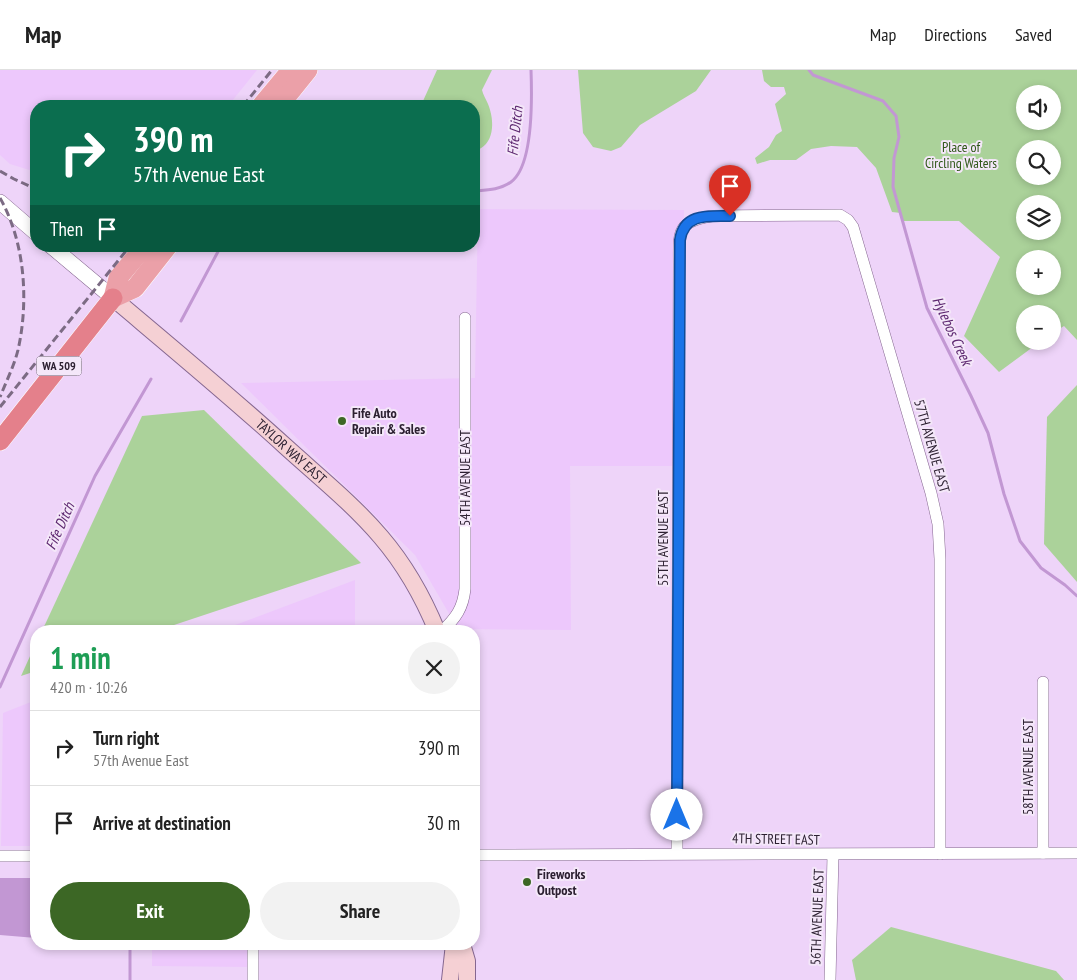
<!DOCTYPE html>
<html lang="en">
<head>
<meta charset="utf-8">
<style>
  :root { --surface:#fff; --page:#f2f2f2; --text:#222; --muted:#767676; --line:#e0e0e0; --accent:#3c6725 }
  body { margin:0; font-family:"PT Sans Narrow",sans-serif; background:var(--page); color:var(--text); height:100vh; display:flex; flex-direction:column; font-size:19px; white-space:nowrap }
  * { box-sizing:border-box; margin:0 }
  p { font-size:16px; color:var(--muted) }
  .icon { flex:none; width:28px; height:28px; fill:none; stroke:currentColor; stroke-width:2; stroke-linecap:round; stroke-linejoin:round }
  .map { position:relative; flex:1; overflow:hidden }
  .sheet { position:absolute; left:30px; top:555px; width:450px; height:325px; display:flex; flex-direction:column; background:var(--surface); border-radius:20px; box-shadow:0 2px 8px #0003 }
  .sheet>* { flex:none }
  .top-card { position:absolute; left:30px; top:30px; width:450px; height:152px; border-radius:20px; box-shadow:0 2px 8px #0003; background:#0b6e4f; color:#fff; overflow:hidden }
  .controls { position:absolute; left:1016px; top:15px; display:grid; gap:10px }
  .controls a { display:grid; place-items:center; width:45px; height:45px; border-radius:50%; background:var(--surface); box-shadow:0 2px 8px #0003; font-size:25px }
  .pin { position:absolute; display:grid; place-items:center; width:42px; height:42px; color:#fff; margin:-51px -21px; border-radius:50% 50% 50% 0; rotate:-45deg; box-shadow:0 0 5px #0007 }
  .pin .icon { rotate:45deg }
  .me { position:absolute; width:55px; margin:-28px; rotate:0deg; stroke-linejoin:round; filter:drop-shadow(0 0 4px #0008) }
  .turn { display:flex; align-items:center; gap:18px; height:105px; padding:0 20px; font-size:22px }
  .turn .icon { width:65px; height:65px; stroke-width:2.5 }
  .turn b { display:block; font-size:35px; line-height:42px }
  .then { display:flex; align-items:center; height:48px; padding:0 20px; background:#0003; gap:10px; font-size:19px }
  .round { display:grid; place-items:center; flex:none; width:52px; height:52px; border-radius:26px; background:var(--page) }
  .summary { display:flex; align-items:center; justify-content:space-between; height:85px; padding:0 20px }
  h1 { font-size:30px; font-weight:800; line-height:38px; color:#1e9e55 }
  .cta { display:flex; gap:10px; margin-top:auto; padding:10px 20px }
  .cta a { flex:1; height:58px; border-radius:30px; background:var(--accent); color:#fff; font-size:20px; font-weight:800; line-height:58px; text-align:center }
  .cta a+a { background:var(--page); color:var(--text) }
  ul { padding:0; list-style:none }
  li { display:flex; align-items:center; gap:15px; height:75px; padding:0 20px; border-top:1px solid var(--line) }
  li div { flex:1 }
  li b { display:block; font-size:19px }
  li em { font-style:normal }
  header { display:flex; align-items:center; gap:30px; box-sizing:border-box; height:70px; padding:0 25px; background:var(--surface); border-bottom:1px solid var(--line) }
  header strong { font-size:24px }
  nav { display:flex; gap:28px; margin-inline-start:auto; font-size:18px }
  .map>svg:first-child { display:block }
  .built { fill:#edc8fc }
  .green { fill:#abd29a; fill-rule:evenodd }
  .water { fill:#c297d3 }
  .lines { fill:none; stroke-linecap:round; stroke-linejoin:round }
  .stream { stroke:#c297d3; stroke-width:3 }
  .minor-casing { stroke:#856790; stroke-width:12 }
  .tertiary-casing { stroke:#856790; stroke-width:16 }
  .secondary-casing { stroke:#856790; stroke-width:18 }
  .primary-casing { stroke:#fff; stroke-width:20 }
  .trunk-casing { stroke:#fff; stroke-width:20 }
  .minor { stroke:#fff; stroke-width:11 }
  .tertiary { stroke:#fff; stroke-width:15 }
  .secondary { stroke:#f5d0d4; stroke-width:16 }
  .primary { stroke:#eba0a8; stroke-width:19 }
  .trunk { stroke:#e4808b; stroke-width:19 }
  .rail { stroke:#7c6b84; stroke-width:3; stroke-dasharray:8 4; stroke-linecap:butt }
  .route-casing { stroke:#114b97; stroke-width:12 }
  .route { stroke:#1a73e8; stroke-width:9 }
  .poi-dot { fill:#3c6725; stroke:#f4e7f9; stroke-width:2 }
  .labels { text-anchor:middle; stroke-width:4; stroke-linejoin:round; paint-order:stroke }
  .shield { fill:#f4e7f9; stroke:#685c6d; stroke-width:1 }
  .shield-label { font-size:12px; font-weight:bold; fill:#2c2031 }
  .park-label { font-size:14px; fill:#2f5718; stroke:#f4e7f9 }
  .poi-label { font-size:14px; font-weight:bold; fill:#2c2031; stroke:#f4e7f9; text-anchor:start }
  .street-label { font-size:14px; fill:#2c2031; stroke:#f4e7f9 }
  .water-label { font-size:15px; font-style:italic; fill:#5d2870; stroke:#f4e7f9 }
</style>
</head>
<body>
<header>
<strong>Map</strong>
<nav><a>Map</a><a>Directions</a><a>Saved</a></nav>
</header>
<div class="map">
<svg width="1077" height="910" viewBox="0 0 1077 910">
  <rect width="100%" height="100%" fill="#eed4f9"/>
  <g class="built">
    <path d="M 0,0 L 257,0 L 228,36 L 36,36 L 36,102 L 10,94 L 0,85 Z"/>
    <path d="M 478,139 L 684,140 L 680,396 L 570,396 L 571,560 L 458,559 L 415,485 L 241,313 L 475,308 Z"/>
    <path d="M 355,510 L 355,561 L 219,561 Z"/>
    <path d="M 36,630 L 36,776 L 1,776 L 3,643 Z"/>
    <path d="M 152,874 L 249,874 L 249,897 L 152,896 Z"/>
  </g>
  <g class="green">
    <path d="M 437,0 L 492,0 L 482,20 C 483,25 486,29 488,34 C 495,51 495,76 474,81 L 474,36 L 419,36 L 423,31 Z"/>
    <path d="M 578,0 L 711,0 L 696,21 L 640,55 L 621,77 L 611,81 L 593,77 L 583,63 Z"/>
    <path d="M 762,0 L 1077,0 L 1077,270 L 1064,256 L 1053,263 L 1052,244 L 1025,244 L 1025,271 L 1041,271 L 999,302 L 964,266 L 1000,187 L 959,151 L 903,151 L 901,143 L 892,142 L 876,98 L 857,77 L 831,76 L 811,79 L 796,90 L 770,90 L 757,94 L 755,88 L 769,77 L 776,65 L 782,61 L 775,34 L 786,24 L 784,17 L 771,17 L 764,11 ZM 1025,24 L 1052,24 L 1052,51 L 1025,51 ZM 1025,79 L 1052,79 L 1052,106 L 1025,106 ZM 1025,134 L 1052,134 L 1052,161 L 1025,161 ZM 1025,189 L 1052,189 L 1052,216 L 1025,216 Z"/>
    <path d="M 1077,315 L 1077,512 L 1044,474 L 1047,347 Z"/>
    <path d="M 204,340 L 361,493 L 156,561 L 42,561 L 142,346 Z"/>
    <path d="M 36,573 L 36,601 L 21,606 Z"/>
    <path d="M 891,857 L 1056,901 L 1064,910 L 856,910 L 852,890 Z"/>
  </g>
  <path class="water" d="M 0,808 L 36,808 L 36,868 L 0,865 Z"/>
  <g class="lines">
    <g class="stream">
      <path d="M 809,0 L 813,5 L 883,31 L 896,46 L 899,67 L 894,88 L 893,117 L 927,238 L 971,326 L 988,363 L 1004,424 L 1020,471 L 1041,498 L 1065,515 L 1077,526"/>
      <path d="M 474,121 C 486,120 500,120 511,112 C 534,95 532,27 531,0"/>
      <path d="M 181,251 L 221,176"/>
      <path d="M 0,617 L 95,406 L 151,309"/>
      <path d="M 130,910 L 130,874"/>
    </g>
    <defs>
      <g id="minor">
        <path d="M 442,561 C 456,548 463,538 465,519 L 465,248"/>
        <path d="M 677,783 L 679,194 C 679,163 676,151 712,146 L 840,145 L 848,150 L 853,157 L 931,423 L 938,454 L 940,489 L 940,784"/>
        <path d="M 1043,783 L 1043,612"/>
        <path d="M 474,785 L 1077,783"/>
        <path d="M 0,786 L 36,786"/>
        <path d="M 253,910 L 253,874"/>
        <path d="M 830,910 L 833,785"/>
      </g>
      <g id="tertiary">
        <path d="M 0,132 L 36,163"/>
        <path d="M 51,176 L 113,228"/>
      </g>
      <g id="secondary">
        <path id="s1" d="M 113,228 C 171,277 229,325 285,376 C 318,406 353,434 381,467 C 405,495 423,527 437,561"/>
        <path d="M 462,874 L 467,891 L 467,910"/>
        <path d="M 450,910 L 454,874"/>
      </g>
      <g id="primary">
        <path d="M 261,36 L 291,0"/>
        <path d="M 279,36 L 308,0"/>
        <path d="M 113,228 L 135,218 L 168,176"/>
        <path d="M 113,228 L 118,208 L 145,176"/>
      </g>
      <path id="trunk" d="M 0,371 L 113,228"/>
    </defs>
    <use href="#minor" class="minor-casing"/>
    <use href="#tertiary" class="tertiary-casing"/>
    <use href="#secondary" class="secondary-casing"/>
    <use href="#primary" class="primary-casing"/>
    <use href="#trunk" class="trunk-casing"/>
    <use href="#minor" class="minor"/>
    <use href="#tertiary" class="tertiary"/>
    <use href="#secondary" class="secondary"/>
    <use href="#primary" class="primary"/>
    <use href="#trunk" class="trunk"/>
    <g class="rail">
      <path d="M 243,36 L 272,0"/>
      <path d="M 0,101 L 14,109 L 36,119"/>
      <path d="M 0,128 C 25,172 29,231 18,280 C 14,296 6,312 0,327"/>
      <path d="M 0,337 L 130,176"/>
    </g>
  </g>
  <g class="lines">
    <defs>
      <path id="route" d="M 677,745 L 680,170 C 684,143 708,146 730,146"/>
    </defs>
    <use href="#route" class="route-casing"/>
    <use href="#route" class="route"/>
  </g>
  <g class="poi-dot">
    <circle cx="342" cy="351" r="5"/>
    <circle cx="527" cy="812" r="5"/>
  </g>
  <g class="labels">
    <rect class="shield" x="36.5" y="286.5" width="45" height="19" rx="4"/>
    <g class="shield-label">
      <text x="59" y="300">WA 509</text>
    </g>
    <g class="park-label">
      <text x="961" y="82">Place of<tspan x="961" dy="16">Circling Waters</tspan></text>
    </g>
    <g class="poi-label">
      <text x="352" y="348">Fife Auto<tspan x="352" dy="16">Repair &amp; Sales</tspan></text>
      <text x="537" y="809">Fireworks<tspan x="537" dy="16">Outpost</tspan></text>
    </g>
    <g class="street-label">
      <text transform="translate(932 376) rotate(74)" y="5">57TH AVENUE EAST</text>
      <text dy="5" stroke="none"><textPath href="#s1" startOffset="235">TAYLOR WAY EAST</textPath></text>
      <text transform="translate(465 408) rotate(-90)" y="5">54TH AVENUE EAST</text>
      <text transform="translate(663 468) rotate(-90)" y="5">55TH AVENUE EAST</text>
      <text transform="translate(1028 697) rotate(-90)" y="5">58TH AVENUE EAST</text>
      <text transform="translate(776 769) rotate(1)" y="5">4TH STREET EAST</text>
      <text transform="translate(817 847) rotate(-88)" y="5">56TH AVENUE EAST</text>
    </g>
    <g class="water-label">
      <text transform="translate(515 61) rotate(-84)" y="5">Fife Ditch</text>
      <text transform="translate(952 261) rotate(65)" y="5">Hylebos Creek</text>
      <text transform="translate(60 456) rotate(-66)" y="5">Fife Ditch</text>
    </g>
  </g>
</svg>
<div class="controls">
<a><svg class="icon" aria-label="sound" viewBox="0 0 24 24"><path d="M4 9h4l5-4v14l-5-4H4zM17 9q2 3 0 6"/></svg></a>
<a><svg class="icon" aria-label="search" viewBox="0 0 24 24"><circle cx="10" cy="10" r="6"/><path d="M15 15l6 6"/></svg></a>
<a><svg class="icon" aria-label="layers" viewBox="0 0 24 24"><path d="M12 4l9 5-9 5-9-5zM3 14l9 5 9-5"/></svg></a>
<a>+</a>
<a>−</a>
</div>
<div class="pin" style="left:730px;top:146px;background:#d93025"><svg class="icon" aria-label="arrive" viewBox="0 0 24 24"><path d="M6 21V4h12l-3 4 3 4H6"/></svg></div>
<svg class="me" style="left:677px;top:745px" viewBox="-20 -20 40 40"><circle r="19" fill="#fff"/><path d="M0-13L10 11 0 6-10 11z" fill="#1a73e8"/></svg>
<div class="top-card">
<div class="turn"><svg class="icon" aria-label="right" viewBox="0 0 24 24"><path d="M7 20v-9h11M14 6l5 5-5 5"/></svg><div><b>390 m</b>57th Avenue East</div></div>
<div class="then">Then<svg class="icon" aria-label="arrive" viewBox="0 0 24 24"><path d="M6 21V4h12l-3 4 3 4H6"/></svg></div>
</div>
<section class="sheet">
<div class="summary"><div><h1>1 min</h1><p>420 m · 10:26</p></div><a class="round"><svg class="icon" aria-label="close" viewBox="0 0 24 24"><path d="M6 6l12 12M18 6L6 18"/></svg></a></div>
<ul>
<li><svg class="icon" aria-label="right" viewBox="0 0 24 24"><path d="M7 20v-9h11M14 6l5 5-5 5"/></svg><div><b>Turn right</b><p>57th Avenue East</p></div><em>390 m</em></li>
<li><svg class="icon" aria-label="arrive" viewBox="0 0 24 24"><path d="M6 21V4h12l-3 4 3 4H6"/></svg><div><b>Arrive at destination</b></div><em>30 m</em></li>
</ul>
<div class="cta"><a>Exit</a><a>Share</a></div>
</section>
</div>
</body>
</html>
